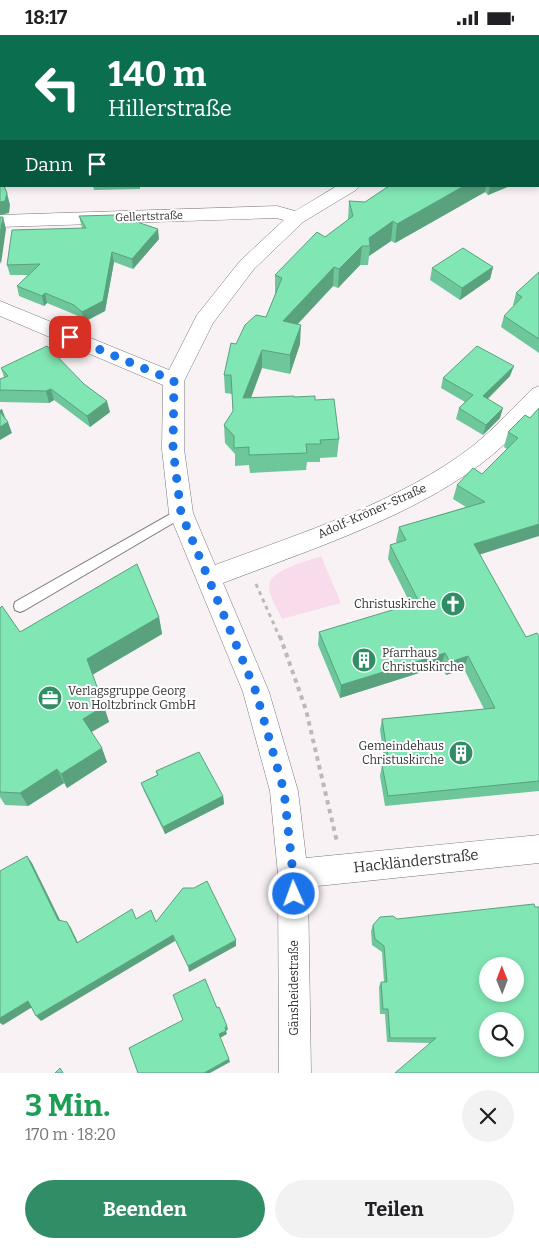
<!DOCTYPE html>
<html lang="de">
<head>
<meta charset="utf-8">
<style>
  :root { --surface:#fff; --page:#f2f2f2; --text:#202124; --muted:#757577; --accent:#308d65 }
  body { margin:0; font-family:Bitter,serif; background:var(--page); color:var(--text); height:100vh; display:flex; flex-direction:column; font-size:19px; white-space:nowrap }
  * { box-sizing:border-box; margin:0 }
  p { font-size:16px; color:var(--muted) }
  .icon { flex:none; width:28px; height:28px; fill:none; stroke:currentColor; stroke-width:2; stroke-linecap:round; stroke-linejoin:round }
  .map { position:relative; height:1038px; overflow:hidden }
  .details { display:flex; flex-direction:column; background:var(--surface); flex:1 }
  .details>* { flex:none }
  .banner { position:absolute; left:0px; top:0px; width:540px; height:152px; box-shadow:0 2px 8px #0003; background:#0b6e4f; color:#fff; overflow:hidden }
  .needle { width:32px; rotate:359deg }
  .fabs { position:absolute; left:479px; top:922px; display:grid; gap:10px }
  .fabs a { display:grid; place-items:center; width:45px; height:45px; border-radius:50%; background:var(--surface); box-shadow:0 2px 8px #0003; font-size:25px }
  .pin { position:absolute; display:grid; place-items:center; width:42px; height:42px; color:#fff; margin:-21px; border-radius:10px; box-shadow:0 2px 8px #0006 }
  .me { position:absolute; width:55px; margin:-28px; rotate:358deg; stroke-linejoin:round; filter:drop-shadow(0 0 4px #0008) }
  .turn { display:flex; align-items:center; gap:18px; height:105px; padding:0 25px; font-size:22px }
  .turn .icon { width:65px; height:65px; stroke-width:2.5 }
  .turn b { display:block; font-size:35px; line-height:42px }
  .then { display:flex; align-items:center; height:48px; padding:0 25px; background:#0003; gap:10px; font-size:19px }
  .round { display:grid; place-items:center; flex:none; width:52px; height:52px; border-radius:26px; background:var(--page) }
  .head { display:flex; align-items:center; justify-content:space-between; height:85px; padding:0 25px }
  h1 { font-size:30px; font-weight:700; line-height:38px; color:#1e9e55 }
  .button { display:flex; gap:10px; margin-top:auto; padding:10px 25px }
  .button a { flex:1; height:58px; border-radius:30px; background:var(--accent); color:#fff; font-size:20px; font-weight:700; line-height:58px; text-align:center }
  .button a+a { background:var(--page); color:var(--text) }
  .status { display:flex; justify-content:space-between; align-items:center; height:35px; padding:0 25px; background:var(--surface); direction:ltr }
  .status svg { height:14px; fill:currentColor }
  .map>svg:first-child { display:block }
  .green { fill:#f9dcec }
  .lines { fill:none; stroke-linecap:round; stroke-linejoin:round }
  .service-casing { stroke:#7b7679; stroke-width:2 }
  .minor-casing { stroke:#7b7679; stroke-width:1 }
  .path-far1 { stroke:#bdb8bb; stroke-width:3; stroke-dasharray:4 4; stroke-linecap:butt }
  .path { stroke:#bdb8bb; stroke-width:4; stroke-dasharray:4.5 4.5; stroke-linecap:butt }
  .service { fill:#fff; fill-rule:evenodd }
  .minor { fill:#fff; fill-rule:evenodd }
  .wall { fill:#6ec69b }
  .shaded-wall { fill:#5aa17e }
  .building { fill:#80e6b4; stroke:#5aa17e; fill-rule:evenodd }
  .route { stroke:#1a73e8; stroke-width:9; stroke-dasharray:0 16.2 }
  .labels { text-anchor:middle; stroke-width:4; stroke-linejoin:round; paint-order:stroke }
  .far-street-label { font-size:11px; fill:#353334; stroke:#fff }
  .street-label { font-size:12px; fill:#353334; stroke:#fff }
  .poi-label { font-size:12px; fill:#353334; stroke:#fff; text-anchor:end }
  .near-street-label { font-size:15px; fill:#353334; stroke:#fff }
</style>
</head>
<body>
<div class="status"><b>18:17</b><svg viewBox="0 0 49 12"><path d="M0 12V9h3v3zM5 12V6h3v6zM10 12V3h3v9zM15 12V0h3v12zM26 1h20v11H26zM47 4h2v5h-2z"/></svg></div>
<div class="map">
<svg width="539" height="1038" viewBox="0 0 539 1038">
  <rect width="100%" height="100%" fill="#f8f2f5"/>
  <path class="green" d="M 321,521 L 341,568 L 282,584 C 278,575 269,561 269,551 C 270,535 307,526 321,521 Z"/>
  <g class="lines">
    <defs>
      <path id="service" d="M 181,473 L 185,475 L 187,478 L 185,481 L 25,575 L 20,577 L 15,575 L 14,571 L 15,567 Z"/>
      <path id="minor" d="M 337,151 L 359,151 L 356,155 L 303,187 L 254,234 L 213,288 L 184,346 L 184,414 L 193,478 L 215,530 C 301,498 401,467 474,410 C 495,393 513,373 532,354 L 539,351 L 539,373 C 524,389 508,407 491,421 C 419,480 309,515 223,548 L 269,657 L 298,756 L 306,823 L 539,800 L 539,828 L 308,852 L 311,1038 L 279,1038 L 278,839 L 270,756 L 243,657 L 169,478 L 162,414 L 163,350 L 0,281 L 0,266 L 169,335 L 197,280 L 240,226 L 284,185 L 276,183 L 0,192 L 0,180 L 277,171 L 295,176 Z"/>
    </defs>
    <use href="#service" class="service-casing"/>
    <use href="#minor" class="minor-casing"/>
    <path class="path-far1" d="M 256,549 L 280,603"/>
    <path class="path" d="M 280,601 L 306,675 L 337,807"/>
    <use href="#service" class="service"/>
    <use href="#minor" class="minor"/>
  </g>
  <g class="wall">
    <path d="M 241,0 L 296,0 L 297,1 L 241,1 Z"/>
    <rect x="336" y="0" width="48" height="1"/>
    <path d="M 478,0 L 539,0 L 539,32 L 539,1 L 479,1 Z"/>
    <path d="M 93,151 L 140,151 L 140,154 L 94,155 Z"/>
    <path d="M 389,151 L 510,151 L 488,160 L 485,157 L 395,208 L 391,206 L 369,221 L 368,230 L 360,230 L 338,253 L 333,251 L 297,289 L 300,309 L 290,339 L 262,333 L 251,363 L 294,362 L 315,365 L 339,404 L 337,422 L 320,423 L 320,427 L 307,427 L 306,435 L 250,438 L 249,430 L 235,431 L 235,419 L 225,408 L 224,390 L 233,376 L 232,359 L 225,358 L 224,340 L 236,309 L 266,282 L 275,260 L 275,240 L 325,202 L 348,185 L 349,166 L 365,167 Z"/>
    <path d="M 79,181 L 159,204 L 133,234 L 114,227 L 105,276 L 84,287 L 76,280 L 47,268 L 44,271 L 19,261 L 17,251 L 28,240 L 10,240 L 7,230 L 82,193 Z"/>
    <path d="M 493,232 L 490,244 L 460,265 L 430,245 L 432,233 Z"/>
    <path d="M 539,237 L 539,318 L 501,292 L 504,281 L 514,271 L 513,270 L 516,258 Z"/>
    <path d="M 1,333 L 110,377 L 90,392 L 54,365 L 49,368 L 0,367 L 0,344 L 4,342 Z"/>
    <path d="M 510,341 L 488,364 L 500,383 L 483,400 L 456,384 L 459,373 L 465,367 L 441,353 L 443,343 Z"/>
    <path d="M 525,380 L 480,520 L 526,602 L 539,601 L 539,756 L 385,771 L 380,741 L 382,730 L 385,730 L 380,695 L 382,684 L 484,674 L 464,634 L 446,640 L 441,631 L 340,663 L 318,610 L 319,597 L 411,570 L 388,524 L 390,510 L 397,508 L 396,506 L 399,492 L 466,472 L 453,464 L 457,450 L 482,439 L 507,414 L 504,412 L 508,397 Z"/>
    <path d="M 0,573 L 20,597 L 159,582 L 162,599 L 92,640 L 109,687 L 91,697 L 107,727 L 67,753 L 64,748 L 28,771 L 5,770 L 0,762 Z"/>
    <path d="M 156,736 L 223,761 L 224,769 L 165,799 L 144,756 L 141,748 L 157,740 Z"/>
    <path d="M 373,890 L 539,1038 L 431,1008 L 387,1007 L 385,979 L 380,979 L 379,952 L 381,947 L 384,947 L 382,917 L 372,910 L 371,896 Z"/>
  </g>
  <g class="shaded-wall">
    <path d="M 28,0 L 37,0 L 38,1 L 29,1 Z"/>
    <path d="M 1,84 L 1,101 L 0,101 L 0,85 Z"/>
    <path d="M 464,151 L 486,151 L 485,157 L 395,208 L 397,189 Z"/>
    <path d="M 490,151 L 510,151 L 488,160 Z"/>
    <path d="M 7,158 L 10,170 L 9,178 L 0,180 L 0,167 Z"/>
    <path d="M 3,182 L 6,194 L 1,229 L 0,226 L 0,200 Z"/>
    <path d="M 393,186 L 391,206 L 369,221 L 370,211 L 369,203 Z"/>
    <path d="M 158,194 L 159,204 L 133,234 L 132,224 Z"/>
    <path d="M 362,211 L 360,230 L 338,253 L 339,234 Z"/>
    <path d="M 112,217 L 114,227 L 105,276 L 84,287 L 82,277 Z"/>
    <path d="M 334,232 L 333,251 L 283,305 L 283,286 Z"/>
    <path d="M 493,232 L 490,244 L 460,265 L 462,253 Z"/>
    <path d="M 45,258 L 47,268 L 44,271 L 42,261 Z"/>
    <path d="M 301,290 L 300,309 L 290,339 L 290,320 Z"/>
    <path d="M 262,315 L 262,333 L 244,381 L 243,363 Z"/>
    <path d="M 514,331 L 510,341 L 480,371 L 483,361 Z"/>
    <path d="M 51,354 L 54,365 L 49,368 L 46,356 Z"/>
    <path d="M 107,366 L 110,377 L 90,392 L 87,381 Z"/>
    <path d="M 503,373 L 500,383 L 483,400 L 486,390 Z"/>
    <path d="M 2,374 L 6,385 L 0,380 L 0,375 Z"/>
    <path d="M 8,387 L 12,398 L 0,405 L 0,392 Z"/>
    <path d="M 539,489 L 539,501 L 469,523 L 474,509 Z"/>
    <path d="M 159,582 L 162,599 L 92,640 L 87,624 Z"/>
    <path d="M 445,618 L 441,631 L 340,663 L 341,650 Z"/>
    <path d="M 468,621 L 464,634 L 446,640 L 450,627 Z"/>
    <path d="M 104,671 L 109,687 L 88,699 L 83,684 Z"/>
    <path d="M 102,713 L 107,727 L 67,753 L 61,739 Z"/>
    <path d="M 57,734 L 64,748 L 28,771 L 20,758 Z"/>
    <path d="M 223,761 L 224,769 L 165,799 L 163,792 Z"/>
    <path d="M 27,821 L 32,828 L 63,891 L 58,885 Z"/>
    <path d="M 67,887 L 71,893 L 81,914 L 77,908 Z"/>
    <path d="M 173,900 L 175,906 L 41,986 L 36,981 Z"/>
    <path d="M 236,905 L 236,911 L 189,937 L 188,931 Z"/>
    <path d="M 28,966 L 34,971 L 3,990 L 0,988 L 0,983 Z"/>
    <path d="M 227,991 L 228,994 L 226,996 L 227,999 L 220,1003 L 219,999 Z"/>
    <path d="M 229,1024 L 230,1027 L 210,1038 L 204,1038 Z"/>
  </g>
  <g class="building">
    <rect x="38" y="0" width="33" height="1"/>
    <path d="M 133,0 L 229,0 L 230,1 L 134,1 Z"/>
    <path d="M 255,0 L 296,0 L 297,1 L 256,1 Z"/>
    <path d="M 343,0 L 384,0 L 384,1 L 344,1 Z"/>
    <path d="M 503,0 L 539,0 L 539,8 L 539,1 L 504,1 Z"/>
    <path d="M 0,67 L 1,68 L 1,84 L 0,85 Z"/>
    <path d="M 0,143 L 1,146 L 1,151 L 4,151 L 7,158 L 5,166 L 0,167 Z"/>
    <path d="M 389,151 L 464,151 L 397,189 L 393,186 L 369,203 L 370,211 L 362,211 L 339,234 L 334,232 L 283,286 L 301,290 L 290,320 L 262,315 L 243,363 L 294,361 L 294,362 L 315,361 L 315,365 L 334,364 L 339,404 L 320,405 L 321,409 L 306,409 L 307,418 L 249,420 L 249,412 L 234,413 L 234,401 L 224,390 L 233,376 L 231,340 L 224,340 L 231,308 L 236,309 L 245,290 L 256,280 L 266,282 L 282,243 L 275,240 L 317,197 L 325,202 L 353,181 L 349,166 L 365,167 Z"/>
    <path d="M 116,180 L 158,194 L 132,224 L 112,217 L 103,266 L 82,277 L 74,270 L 45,258 L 42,261 L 17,251 L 40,229 L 7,230 L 12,195 L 86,193 L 79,181 Z"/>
    <path d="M 0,182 L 3,182 L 0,200 Z"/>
    <path d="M 463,213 L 493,232 L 462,253 L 432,233 Z"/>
    <path d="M 539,237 L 539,304 L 504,281 L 522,262 L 516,258 Z"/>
    <path d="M 47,311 L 84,349 L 107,366 L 87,381 L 51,354 L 46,356 L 0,355 L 0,344 L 8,341 L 1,333 Z"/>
    <path d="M 477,311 L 514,331 L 483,361 L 503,373 L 486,390 L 459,373 L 473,360 L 443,343 Z"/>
    <path d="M 539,373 L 539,489 L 474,509 L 526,602 L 537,598 L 539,601 L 539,746 L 388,761 L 382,730 L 389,730 L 382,684 L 495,673 L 468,621 L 450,627 L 445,618 L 341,650 L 319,597 L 419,567 L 390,510 L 406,505 L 399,492 L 485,467 L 457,450 L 473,433 L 482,439 L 518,403 L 508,397 L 525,380 L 530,383 Z"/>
    <path d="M 0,377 L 8,387 L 0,392 Z"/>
    <path d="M 137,529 L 159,582 L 87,624 L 104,671 L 83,684 L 102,713 L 61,739 L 57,734 L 20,758 L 0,757 L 0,573 L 2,571 L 20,597 Z"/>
    <path d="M 199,717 L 223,761 L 163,792 L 141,748 L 158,740 L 156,736 Z"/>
    <path d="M 27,821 L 58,885 L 67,887 L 77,908 L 132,874 L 136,884 L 151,875 L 156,887 L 183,853 L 194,853 L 207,846 L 236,905 L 188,931 L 173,900 L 36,981 L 28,966 L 0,983 L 0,836 Z"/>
    <path d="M 534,869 L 535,872 L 539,872 L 539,1038 L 395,1038 L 436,1003 L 390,1003 L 388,974 L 383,974 L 381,947 L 387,947 L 384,911 L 375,904 L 373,890 L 380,882 L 393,881 L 397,884 ZM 488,931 L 515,931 L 515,959 L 488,959 ZM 488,986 L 515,986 L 515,1014 L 488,1014 Z"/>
    <path d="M 205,944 L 217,973 L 219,972 L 227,991 L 225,992 L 226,996 L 219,999 L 229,1024 L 204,1038 L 138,1038 L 129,1013 L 183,985 L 173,960 Z"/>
    <path d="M 60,1033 L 63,1038 L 55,1038 Z"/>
  </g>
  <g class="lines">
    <path class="route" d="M 70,302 L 174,346 L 173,414 L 181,478 L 256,657 L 284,756 L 293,839 L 294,859"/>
  </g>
  <defs>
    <symbol id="church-disc" viewBox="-11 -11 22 22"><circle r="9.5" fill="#308d65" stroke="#fff"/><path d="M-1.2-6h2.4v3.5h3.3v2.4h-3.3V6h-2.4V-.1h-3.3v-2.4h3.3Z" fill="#fff"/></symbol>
    <symbol id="building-disc" viewBox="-11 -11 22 22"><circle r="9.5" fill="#308d65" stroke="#fff"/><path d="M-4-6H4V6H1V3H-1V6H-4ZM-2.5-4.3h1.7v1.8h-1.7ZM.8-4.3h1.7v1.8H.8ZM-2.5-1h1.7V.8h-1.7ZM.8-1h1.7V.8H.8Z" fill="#fff"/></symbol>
    <symbol id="office-disc" viewBox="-11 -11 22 22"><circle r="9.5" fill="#308d65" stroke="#fff"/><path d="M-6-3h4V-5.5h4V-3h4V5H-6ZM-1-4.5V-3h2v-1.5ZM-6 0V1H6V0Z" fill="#fff"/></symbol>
  </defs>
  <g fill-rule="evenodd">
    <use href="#church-disc" x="439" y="555" width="28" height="28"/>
    <use href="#building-disc" x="350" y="611" width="28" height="28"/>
    <use href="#office-disc" x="36" y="649" width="28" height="28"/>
    <use href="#building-disc" x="447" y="704" width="28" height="28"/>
  </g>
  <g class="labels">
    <g class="far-street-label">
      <text transform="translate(149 181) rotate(-2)" y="4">Gellertstraße</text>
    </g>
    <g class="street-label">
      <text transform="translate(372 476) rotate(-24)" y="4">Adolf-Kröner-Straße</text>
      <text transform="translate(294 953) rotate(-90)" y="4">Gänsheidestraße</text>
    </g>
    <g class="poi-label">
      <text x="436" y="573">Christuskirche</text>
      <text x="382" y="622" text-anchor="start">Pfarrhaus<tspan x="382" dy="14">Christuskirche</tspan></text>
      <text x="68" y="660" text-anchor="start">Verlagsgruppe Georg<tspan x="68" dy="14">von Holtzbrinck GmbH</tspan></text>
      <text x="444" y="715">Gemeindehaus<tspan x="444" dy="14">Christuskirche</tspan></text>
    </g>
    <g class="near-street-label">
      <text transform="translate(416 826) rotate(-6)" y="5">Hackländerstraße</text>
    </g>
  </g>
</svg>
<div class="fabs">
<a><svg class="needle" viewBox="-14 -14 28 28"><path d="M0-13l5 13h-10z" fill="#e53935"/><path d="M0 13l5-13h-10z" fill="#757577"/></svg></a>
<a><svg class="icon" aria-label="search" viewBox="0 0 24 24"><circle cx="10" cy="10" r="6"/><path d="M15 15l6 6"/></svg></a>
</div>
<div class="pin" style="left:70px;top:302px;background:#d93025"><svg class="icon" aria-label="arrive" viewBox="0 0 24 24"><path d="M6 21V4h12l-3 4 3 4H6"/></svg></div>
<svg class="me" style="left:294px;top:859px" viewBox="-20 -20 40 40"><circle r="17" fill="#1a73e8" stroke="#fff" stroke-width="3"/><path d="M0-11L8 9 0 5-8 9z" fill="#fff"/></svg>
<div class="banner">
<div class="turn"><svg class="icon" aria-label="left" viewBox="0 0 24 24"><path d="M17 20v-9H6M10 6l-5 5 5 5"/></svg><div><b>140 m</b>Hillerstraße</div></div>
<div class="then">Dann<svg class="icon" aria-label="arrive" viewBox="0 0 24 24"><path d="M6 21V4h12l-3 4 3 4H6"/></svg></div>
</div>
</div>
<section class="details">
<div class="head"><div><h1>3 Min.</h1><p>170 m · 18:20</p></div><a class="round"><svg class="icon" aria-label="close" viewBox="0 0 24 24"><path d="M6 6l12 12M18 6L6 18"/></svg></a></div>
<div class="button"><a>Beenden</a><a>Teilen</a></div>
</section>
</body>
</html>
